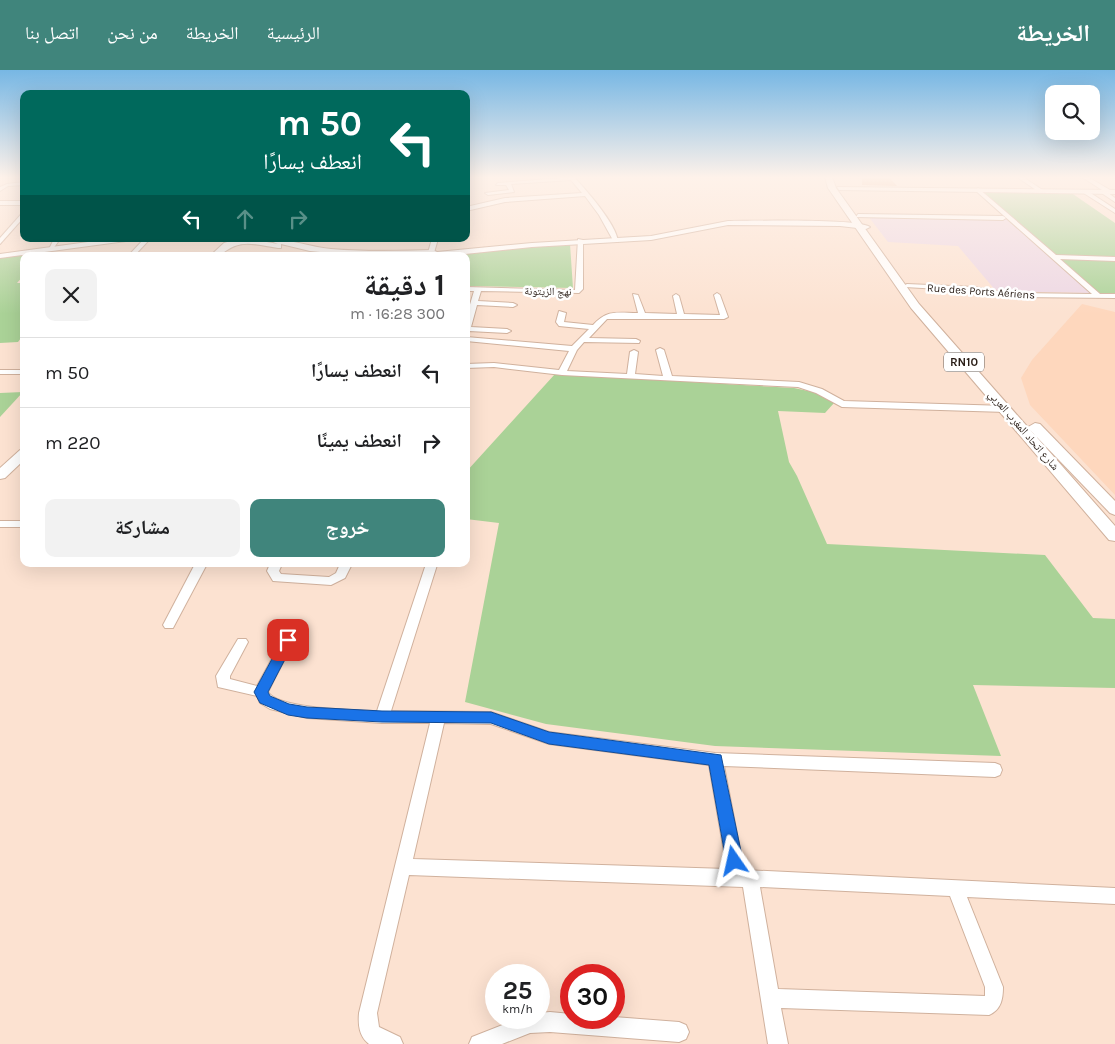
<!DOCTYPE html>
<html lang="ar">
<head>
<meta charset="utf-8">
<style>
  :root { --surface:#fff; --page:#f2f2f2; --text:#202124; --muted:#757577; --line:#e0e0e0; --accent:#40857c }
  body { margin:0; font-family:Karla,"Noto Naskh Arabic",sans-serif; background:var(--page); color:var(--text); direction:rtl; height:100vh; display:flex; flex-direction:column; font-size:19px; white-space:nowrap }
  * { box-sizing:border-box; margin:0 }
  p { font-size:16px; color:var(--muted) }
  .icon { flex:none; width:28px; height:28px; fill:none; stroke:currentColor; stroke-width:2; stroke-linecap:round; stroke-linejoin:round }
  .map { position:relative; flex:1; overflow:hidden; direction:ltr }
  .panel { position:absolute; left:20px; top:182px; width:450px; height:315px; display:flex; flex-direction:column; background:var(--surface); border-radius:10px; box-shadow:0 5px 20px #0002; direction:rtl }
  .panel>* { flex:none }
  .hud { position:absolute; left:20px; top:20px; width:450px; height:152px; border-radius:10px; box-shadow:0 5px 20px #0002; direction:rtl; background:#00695c; color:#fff; overflow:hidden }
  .tools { position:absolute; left:1045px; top:15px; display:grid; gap:10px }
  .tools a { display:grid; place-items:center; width:55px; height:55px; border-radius:10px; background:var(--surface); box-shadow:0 5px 20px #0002; font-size:25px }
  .speed { position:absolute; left:485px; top:894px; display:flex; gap:10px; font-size:25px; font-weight:700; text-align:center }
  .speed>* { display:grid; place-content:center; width:65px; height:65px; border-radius:50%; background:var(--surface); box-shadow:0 5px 20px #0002; line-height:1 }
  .speed small { font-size:12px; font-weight:400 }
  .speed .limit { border:8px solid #d22; background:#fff; color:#111 }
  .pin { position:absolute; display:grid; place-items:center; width:42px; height:42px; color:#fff; margin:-21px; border-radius:10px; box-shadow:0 2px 8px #0006 }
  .me { position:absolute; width:55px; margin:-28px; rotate:349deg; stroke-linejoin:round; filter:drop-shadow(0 0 4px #0008) }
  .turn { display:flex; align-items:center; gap:18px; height:105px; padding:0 25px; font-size:22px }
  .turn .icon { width:65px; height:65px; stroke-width:2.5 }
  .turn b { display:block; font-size:35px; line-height:42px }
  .lanes { display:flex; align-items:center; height:48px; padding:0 25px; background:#0003; justify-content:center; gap:25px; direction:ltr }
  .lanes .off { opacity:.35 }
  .round { display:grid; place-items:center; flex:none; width:52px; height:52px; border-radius:10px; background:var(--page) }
  .headline { display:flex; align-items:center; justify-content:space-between; height:85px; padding:0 25px }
  h1 { font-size:30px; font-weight:700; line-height:38px }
  .primary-button { display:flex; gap:10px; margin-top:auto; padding:10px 25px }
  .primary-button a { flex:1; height:58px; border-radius:10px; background:var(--accent); color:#fff; font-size:20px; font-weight:700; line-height:58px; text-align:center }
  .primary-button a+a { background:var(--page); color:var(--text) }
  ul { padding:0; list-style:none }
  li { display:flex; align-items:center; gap:15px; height:70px; padding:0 25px; border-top:1px solid var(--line) }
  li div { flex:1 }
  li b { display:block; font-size:19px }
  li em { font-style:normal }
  header { display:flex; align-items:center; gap:30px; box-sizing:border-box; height:70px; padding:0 25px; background:var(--accent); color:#fff }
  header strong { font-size:24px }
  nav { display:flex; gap:28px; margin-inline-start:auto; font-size:18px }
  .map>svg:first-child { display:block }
  .commercial { fill:#edd7e4 }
  .built { fill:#fed7bd }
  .green { fill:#aad297 }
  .building { fill:#e2a47a }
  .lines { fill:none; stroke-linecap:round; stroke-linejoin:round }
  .minor-casing { stroke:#d0b19d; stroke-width:2 }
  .tertiary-casing { stroke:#d0b19d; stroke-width:2 }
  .secondary-casing { stroke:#d0b19d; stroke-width:2 }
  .primary-casing { stroke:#d0b19d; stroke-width:2 }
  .minor { fill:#fff; fill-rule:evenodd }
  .tertiary { fill:#fff; fill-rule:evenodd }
  .secondary { fill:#fff; fill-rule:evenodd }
  .primary { fill:#fff; fill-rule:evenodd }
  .route { fill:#1a73e8; stroke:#114b97 }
  .labels { text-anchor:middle; stroke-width:5; stroke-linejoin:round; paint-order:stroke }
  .far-street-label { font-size:11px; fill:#281c15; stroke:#fff }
  .shield { fill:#fff; stroke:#68605b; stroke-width:1 }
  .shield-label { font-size:12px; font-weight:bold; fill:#281c15 }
</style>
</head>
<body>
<header>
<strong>الخريطة</strong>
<nav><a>الرئيسية</a><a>الخريطة</a><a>من نحن</a><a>اتصل بنا</a></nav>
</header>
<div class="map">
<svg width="1115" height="974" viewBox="0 0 1115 974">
  <rect width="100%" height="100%" fill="#fce2d1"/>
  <path class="commercial" d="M 868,146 L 1005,148 L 1091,223 L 996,221 L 958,176 L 888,172 Z"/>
  <path class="built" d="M 1082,234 L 1115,242 L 1115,425 L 1030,335 L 1021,308 L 1032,290 Z"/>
  <g class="green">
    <path d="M 976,121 L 1070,122 L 1115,153 L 1115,224 L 1091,223 Z"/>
    <path d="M 570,174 L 573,218 L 466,216 L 466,186 L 442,186 Z"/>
    <path d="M 44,183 L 41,186 L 24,186 L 24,205 L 17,213 L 24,213 L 24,264 L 18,272 L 0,273 L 0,188 Z"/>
    <path d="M 555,304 L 794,318 L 813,322 L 834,333 L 825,343 L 778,341 L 789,392 L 797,406 L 827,474 L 1045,485 L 1093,548 L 1115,549 L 1115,618 L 973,615 L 1001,686 L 715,676 L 546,654 L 465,632 L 499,453 L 466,449 L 466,402 Z"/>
    <path d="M 23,322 L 0,347 L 0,323 Z"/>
  </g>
  <path class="building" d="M 862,107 L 889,107 L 897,116 L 862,115 Z"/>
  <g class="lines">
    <defs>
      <g id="minor">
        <path d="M 574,107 C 586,120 617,155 618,172 L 614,172 L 599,145 L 585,126 L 505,132 L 466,141 L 466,137 L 505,128 L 582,123 L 571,110 L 511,114 L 514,122 L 488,125 L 485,123 L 509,120 L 506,115 L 496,115 L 498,113 Z"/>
        <path d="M 1017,107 L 1023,107 L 1044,121 L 1039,122 Z"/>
        <path d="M 1082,107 L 1088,107 L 1110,120 L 1110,122 L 1107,122 L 1115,128 L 1115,132 L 1100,122 L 1102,120 Z"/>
        <path d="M 24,112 L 24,115 L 8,116 L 0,121 L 0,117 L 7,114 Z"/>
        <path d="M 978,118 L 1056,185 L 1115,187 L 1115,191 L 1060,189 L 1100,224 L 1115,224 L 1115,228 L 1009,227 L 974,221 L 905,217 L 905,215 L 907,214 L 974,217 L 1009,223 L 1092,224 L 976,121 Z"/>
        <path d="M 1082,120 L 1086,120 L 1115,139 L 1115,143 L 1082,122 Z"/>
        <rect x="0" y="131" width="24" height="4"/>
        <path d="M 24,141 L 24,147 L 0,174 L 0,168 Z"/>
        <path d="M 858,144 L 1003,146 L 1006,148 L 1003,150 L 856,147 Z"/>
        <path d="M 54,169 L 60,169 L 53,179 L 49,179 Z"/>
        <path d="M 144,169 L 150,169 L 134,186 L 128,186 Z"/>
        <path d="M 432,169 L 438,169 L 433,186 L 427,186 Z"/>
        <path d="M 578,169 L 583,170 L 583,219 L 579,223 L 481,221 L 478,231 L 513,233 L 517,235 L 513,237 L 477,235 L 471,257 L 507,259 L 511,261 L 507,263 L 469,261 L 466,263 L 466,248 L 474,221 L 466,221 L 466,217 L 575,220 Z"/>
        <path d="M 633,224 L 638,225 L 645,243 L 677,244 L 673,226 L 676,224 L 679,226 L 684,244 L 720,245 L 714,225 L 717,223 L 720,225 L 728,247 L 724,249 L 607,249 L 589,268 L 636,269 L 640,271 L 639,273 L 584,272 L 577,280 L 567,301 L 627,304 L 630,282 L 634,280 L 638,282 L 635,304 L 663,306 L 656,280 L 660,278 L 664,280 L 672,306 L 799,312 L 822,319 L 844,331 L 1006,336 L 1010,339 L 1006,342 L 842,337 L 816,323 L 798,317 L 562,305 L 494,297 L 466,298 L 466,294 L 494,293 L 559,300 L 569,281 L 466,271 L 466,267 L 572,276 L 589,259 L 559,256 L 556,252 L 559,241 L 566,243 L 564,252 L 593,255 C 608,239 617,243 638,243 Z"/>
        <rect x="0" y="300" width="24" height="4"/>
        <rect x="0" y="451" width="24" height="6"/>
        <path d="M 195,494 L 207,494 L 173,558 L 165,558 L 163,555 Z"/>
        <path d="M 270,494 L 282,494 L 279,501 L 281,504 L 329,507 L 336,503 L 340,494 L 352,494 L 345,508 L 331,515 L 273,511 L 267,501 Z"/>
        <path d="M 426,494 L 437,495 L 391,641 L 491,642 L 549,662 L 715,683 L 995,693 L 1000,695 L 1002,700 L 1000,705 L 995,707 L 724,696 L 744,800 L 1115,818 L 1115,834 L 967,827 L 1003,917 C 1003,929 1001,940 989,945 L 781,938 L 788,974 L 768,974 L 743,817 L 409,805 L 377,943 L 379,957 L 400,967 L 403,974 L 369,974 C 359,966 358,955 359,943 L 430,653 L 382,653 L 307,648 L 270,639 L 260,633 L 257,626 L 218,617 L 216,606 L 238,569 L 246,569 L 248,572 L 230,606 L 230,609 L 257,616 L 293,550 L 301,550 L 303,553 L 268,622 C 278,639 356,640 377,641 ZM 444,653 L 491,654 L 549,674 L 709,695 L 727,799 L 413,789 ZM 760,817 L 950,826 L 985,917 L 985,926 L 778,919 Z"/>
        <path d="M 550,942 L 571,944 L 571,948 L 614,947 L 679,952 L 686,955 L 689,962 L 686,969 L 679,972 L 550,962 L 530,963 L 502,974 L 469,974 L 472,967 L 520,948 L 539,948 L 539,943 Z"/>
      </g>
      <path id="tertiary" d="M 837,117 L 1115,120 L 1115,124 L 839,120 Z"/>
      <g id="secondary">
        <path d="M 728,151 C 751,151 857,148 870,157 L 866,159 L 840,156 L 728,155 L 651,170 L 532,177 L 446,186 L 351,185 L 310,181 L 281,174 L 281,178 L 278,178 C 252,174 240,168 219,186 L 210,186 L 224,173 L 234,170 L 233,169 L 250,169 L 278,174 L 266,169 C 287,168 310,177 331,179 C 365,182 399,181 433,180 L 437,182 L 532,173 L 651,166 Z"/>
        <path d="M 110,169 L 130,169 L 126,171 L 0,188 L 0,184 Z"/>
        <path d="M 24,379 L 24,390 L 5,408 L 0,409 L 0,398 L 20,380 Z"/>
      </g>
      <g id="primary">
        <path d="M 825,107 L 832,107 L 836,118 L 919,234 L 1115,456 L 1115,471 L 1109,470 L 911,238 L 828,118 Z"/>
        <path d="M 1035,353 L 1040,354 L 1115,431 L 1115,445 L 1110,443 L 1030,360 L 1028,357 Z"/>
      </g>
    </defs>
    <use href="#minor" class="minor-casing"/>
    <use href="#tertiary" class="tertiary-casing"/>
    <use href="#secondary" class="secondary-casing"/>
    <use href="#primary" class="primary-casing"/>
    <use href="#minor" class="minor"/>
    <use href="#tertiary" class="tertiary"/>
    <use href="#secondary" class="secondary"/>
    <use href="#primary" class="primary"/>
  </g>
  <linearGradient id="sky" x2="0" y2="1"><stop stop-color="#77b7e4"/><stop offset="0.44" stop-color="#fef2ea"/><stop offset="1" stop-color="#fef2ea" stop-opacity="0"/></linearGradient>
  <rect width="1115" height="244" fill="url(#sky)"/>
  <path class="route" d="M 288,565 L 293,567 L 295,570 L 268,622 L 270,626 L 289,634 L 307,637 L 382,641 L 491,642 L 549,662 L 721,685 L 743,791 L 740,797 L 734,799 L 729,797 L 726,791 L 709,695 L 549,674 L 491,653 L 382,652 L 307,648 L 288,645 L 260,633 L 254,622 L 284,567 Z"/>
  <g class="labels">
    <g class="far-street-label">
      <text transform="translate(548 221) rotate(1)" y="4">نهج الزيتونة</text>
      <text transform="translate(981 221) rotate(4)" y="4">Rue des Ports Aériens</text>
      <text transform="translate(1024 360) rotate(49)" y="4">شارع اتحاد المغرب العربي</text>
    </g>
    <rect class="shield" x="944" y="282.5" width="40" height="19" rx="4"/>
    <g class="shield-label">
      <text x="964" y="296">RN10</text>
    </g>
  </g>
</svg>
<div class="tools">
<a><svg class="icon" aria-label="search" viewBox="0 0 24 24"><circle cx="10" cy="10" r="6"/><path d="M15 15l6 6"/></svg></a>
</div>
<div class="speed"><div>25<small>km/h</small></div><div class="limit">30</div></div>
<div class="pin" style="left:288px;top:570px;background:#d93025"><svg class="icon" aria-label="arrive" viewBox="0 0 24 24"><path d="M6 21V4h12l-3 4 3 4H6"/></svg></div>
<svg class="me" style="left:734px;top:791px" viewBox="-20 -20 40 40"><path d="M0-17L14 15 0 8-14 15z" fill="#1a73e8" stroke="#fff" stroke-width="4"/></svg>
<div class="hud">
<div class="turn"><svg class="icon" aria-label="left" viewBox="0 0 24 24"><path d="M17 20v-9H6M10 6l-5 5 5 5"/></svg><div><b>50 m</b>انعطف يسارًا</div></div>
<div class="lanes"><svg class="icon" aria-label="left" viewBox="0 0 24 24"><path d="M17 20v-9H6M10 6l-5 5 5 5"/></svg><svg class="icon off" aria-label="ahead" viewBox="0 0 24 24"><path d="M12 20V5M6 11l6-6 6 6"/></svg><svg class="icon off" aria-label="right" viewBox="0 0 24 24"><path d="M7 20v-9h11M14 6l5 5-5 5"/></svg></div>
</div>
<section class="panel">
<div class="headline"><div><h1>1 دقيقة</h1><p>300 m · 16:28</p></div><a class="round"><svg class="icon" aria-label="close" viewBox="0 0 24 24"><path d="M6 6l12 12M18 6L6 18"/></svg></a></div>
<ul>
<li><svg class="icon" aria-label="left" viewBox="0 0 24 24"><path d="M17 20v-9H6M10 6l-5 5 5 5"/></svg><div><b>انعطف يسارًا</b></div><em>50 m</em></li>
<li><svg class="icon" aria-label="right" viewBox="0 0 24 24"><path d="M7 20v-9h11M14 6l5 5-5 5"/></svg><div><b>انعطف يمينًا</b></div><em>220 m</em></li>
</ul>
<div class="primary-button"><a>خروج</a><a>مشاركة</a></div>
</section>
</div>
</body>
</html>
